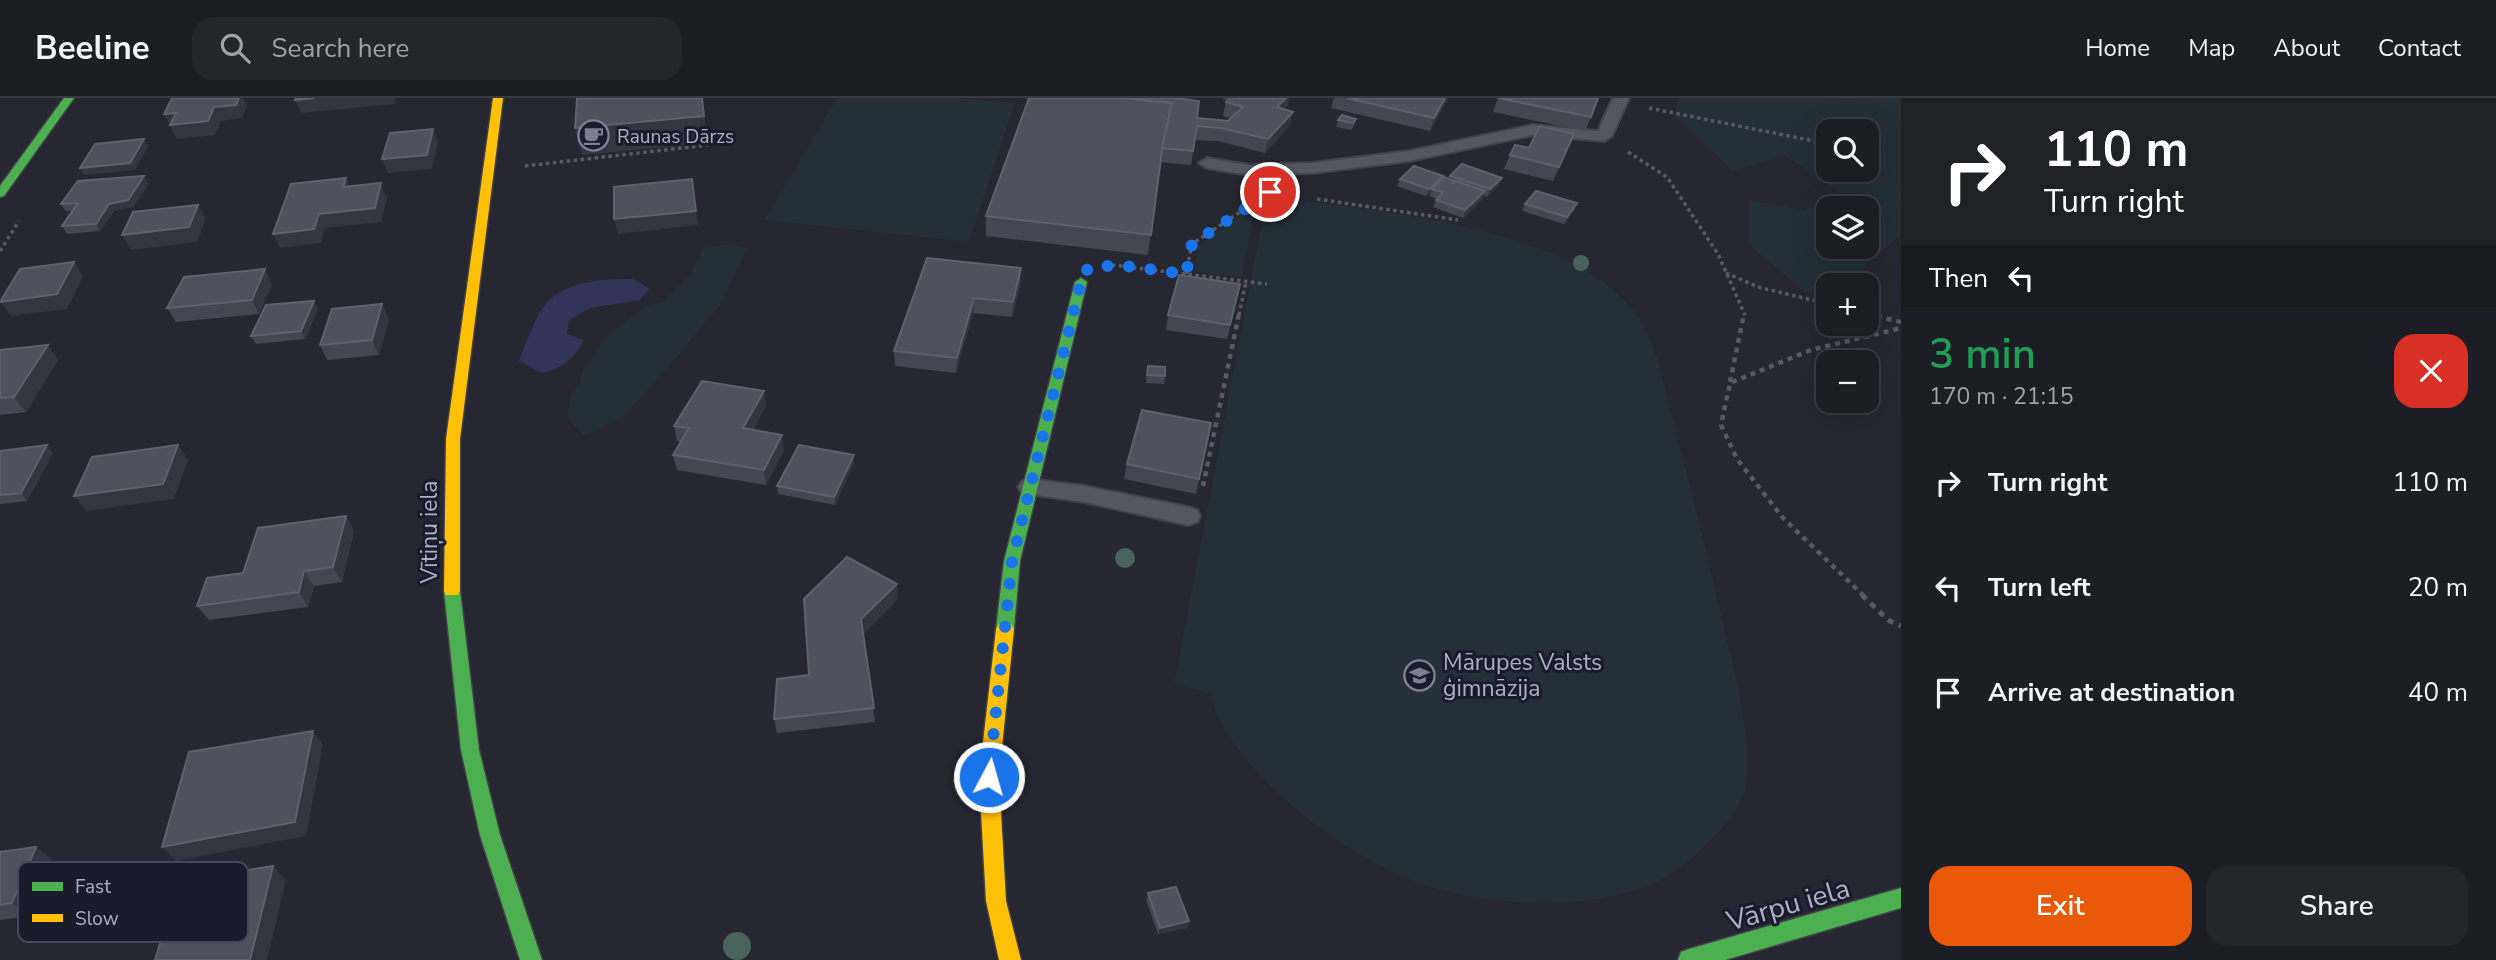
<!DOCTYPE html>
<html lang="en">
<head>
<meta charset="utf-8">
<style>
  :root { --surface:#1c1d25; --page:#25262d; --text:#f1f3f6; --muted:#a0a2a7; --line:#3a3b42; --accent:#ea580c }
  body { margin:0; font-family:"Nunito Sans",sans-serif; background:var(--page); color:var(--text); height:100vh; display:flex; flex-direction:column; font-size:26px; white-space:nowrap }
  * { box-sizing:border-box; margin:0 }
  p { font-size:23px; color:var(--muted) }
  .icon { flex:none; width:38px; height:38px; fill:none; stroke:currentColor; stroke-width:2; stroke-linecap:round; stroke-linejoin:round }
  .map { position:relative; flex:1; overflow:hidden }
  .panel { display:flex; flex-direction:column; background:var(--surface); width:595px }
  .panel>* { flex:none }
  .hud { background:#202124; color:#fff; overflow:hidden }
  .controls { position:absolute; left:1816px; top:21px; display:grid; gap:14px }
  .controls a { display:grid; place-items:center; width:63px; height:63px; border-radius:14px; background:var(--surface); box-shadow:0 7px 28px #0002,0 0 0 2px var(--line); font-size:35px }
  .pin { position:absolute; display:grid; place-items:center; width:60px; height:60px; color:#fff; margin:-30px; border:4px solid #fff; border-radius:50%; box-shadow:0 2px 7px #0007 }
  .me { position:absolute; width:77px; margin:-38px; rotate:6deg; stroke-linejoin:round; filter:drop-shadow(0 0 5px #0008) }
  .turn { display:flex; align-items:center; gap:24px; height:147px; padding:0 28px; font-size:32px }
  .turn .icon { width:91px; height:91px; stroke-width:2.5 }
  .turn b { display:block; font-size:49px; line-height:60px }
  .then { display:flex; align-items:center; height:66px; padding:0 28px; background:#0003; gap:14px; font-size:26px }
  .round { display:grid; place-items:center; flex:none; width:74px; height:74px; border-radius:21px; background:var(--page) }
  .summary { display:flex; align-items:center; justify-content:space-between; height:119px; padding:0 28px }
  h1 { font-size:42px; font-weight:600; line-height:52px; color:#1e9e55 }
  .action { display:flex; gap:14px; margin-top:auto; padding:14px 28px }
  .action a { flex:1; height:80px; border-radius:21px; background:var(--accent); color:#fff; font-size:28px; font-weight:600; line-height:80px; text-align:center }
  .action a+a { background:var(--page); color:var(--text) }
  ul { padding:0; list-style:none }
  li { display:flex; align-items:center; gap:21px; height:105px; padding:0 28px }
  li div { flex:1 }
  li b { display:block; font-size:26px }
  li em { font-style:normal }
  header { display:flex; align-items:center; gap:42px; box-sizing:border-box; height:98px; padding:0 35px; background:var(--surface); border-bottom:2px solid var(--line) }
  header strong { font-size:33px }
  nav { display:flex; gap:38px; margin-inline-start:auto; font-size:24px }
  .search { width:490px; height:63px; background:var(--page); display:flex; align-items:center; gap:18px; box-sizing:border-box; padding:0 24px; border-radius:21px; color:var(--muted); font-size:26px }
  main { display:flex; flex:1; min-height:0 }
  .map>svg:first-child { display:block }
  .green { fill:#242f37; fill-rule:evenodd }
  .water { fill:#323557 }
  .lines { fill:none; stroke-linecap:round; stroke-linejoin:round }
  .lane-casing { stroke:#41424a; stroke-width:4 }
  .fast-casing { stroke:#41424a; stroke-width:3 }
  .slow-casing { stroke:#41424a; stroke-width:3 }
  .path-far2 { stroke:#585a63; stroke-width:3.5; stroke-dasharray:3.5 3.5; stroke-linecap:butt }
  .path-far1 { stroke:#585a63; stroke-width:4.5; stroke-dasharray:5 5; stroke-linecap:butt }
  .path { stroke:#585a63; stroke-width:5; stroke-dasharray:6 6; stroke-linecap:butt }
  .lane { fill:#555660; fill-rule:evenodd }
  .fast { fill:#4caf50; fill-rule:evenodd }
  .slow { fill:#ffc107; fill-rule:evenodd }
  .tree { fill:#4a625c }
  .wall { fill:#444651 }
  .shaded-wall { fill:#33353f }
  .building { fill:#4f515d; stroke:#5e606d; stroke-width:2 }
  .route { stroke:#1a73e8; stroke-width:12; stroke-dasharray:0 21.6 }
  .labels { text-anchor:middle; stroke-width:6; stroke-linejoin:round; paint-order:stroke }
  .far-poi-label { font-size:19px; fill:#aeafc3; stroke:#1a1b2b; text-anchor:start }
  .street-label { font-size:23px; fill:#aeafc3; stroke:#1a1b2b }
  .poi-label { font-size:23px; fill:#aeafc3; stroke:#1a1b2b; text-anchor:start }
  .near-street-label { font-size:28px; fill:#aeafc3; stroke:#1a1b2b }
  .key { fill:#1a1b2b; stroke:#464759; stroke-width:2 }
  .key-label { font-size:19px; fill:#aeafc3 }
</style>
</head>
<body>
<header>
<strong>Beeline</strong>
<div class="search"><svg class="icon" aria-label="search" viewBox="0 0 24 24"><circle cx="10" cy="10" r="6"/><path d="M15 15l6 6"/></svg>Search here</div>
<nav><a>Home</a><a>Map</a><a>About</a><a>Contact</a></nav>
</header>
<main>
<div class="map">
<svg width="1901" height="862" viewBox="0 0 1901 862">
  <rect width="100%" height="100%" fill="#262731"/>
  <g class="green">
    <path d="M 837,0 L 956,0 L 1015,5 L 969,144 L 765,122 Z"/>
    <path d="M 1678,0 L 1901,0 L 1901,138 L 1866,166 L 1859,187 L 1829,187 L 1829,198 L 1805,194 L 1749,147 L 1749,102 L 1805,112 L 1836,92 L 1785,58 L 1732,73 L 1675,18 ZM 1829,33 L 1867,33 L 1867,72 L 1829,72 ZM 1829,110 L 1867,110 L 1867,149 L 1829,149 Z"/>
    <path d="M 1267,98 C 1373,114 1582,125 1643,226 C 1650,238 1654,252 1659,266 C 1681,353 1704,441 1724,529 C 1736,582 1753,637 1745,692 C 1741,715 1698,759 1678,771 C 1669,776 1659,784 1649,788 C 1576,815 1466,809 1395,775 C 1330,744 1268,696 1227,636 C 1219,624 1215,608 1210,595 L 1174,586 Z"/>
    <path d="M 1248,112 L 1254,115 L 1242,179 L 1196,174 L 1198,148 Z"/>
    <path d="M 729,146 L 747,150 L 721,206 L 674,262 L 624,319 L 585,338 L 567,321 L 570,297 L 580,285 L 582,274 L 606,239 L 644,209 L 664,203 L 689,178 L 703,150 Z"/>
  </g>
  <path class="water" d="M 634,181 L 649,191 L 640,202 L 590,210 L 569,222 L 567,236 L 584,242 C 575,261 562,270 542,275 L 519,263 C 526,246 532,226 542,211 C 561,182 603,181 634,181 Z"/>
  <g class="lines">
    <defs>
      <g id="lane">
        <path d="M 1613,0 L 1629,0 L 1612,38 L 1604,43 L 1533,37 L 1409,63 L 1312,75 L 1249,77 L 1207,70 L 1199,65 L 1207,60 L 1249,67 L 1312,65 L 1409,53 L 1533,27 L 1598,33 Z"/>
        <path d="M 1030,381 L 1084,388 L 1188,409 L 1197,412 L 1200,418 L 1197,424 L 1188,427 L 1084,404 L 1022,395 L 1018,389 L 1022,383 Z"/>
      </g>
      <g id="fast">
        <path d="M 64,0 L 74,0 L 4,98 L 0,99 L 0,88 Z"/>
        <path d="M 1081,180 L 1087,184 L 1020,463 L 1014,531 L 1011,536 L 999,536 L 996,531 L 1004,463 L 1075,184 Z"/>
        <path d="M 452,487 L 458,489 L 460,493 L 479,652 L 500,737 L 542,862 L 520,862 L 480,737 L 461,652 L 444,493 L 446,489 Z"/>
        <path d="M 1901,790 L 1901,810 L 1725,862 L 1678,862 L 1681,854 L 1689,851 Z"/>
      </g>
      <g id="slow">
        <path d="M 493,0 L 503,0 L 460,341 L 460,493 L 458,497 L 446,497 L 444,493 L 446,341 Z"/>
        <path d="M 1005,524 L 1011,526 L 1014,531 L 999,679 L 1006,803 L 1021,862 L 999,862 L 986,803 L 979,679 L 996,531 L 999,526 Z"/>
      </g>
    </defs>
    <use href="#lane" class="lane-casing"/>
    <use href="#fast" class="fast-casing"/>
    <use href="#slow" class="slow-casing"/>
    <g class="path-far2">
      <path d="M 1649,10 L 1829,46"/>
      <path d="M 1628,54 L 1667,79 L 1718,156 L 1745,217"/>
      <path d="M 525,68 L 708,47"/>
      <path d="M 1317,101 L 1458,122"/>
      <path d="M 0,153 L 19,123"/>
      <path d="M 1112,167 L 1267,186"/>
      <path d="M 1726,175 L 1758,189 L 1829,206"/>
      <path d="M 1186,176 L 1192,146 L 1258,102"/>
      <path d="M 1867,216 L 1873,217"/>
      <path d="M 1239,217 L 1246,184"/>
    </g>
    <g class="path-far1">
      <path d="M 1867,216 L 1901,224"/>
      <path d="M 1730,284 L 1744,216"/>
      <path d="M 1203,388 L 1239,216"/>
      <path d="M 1864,498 L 1783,420 L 1737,361 L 1721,327 L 1730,285 L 1811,252 L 1901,230"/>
    </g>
    <path class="path" d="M 1862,497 L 1888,522 L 1901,528"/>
    <use href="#lane" class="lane"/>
    <use href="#fast" class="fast"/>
    <use href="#slow" class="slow"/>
  </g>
  <g class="tree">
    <circle cx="1581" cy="165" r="8"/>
    <circle cx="1125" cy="460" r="10"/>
    <circle cx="737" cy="848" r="14"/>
  </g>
  <g class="wall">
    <path d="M 1223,0 L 1289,0 L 1287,9 L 1284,11 L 1290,27 L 1265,55 L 1218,43 L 1195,42 L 1191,67 L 1160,64 L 1148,157 L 986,138 L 986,118 L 1197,20 L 1228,23 L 1231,20 L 1223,18 L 1226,4 L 1228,2 L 1223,1 Z"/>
    <path d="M 1334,0 L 1448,0 L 1430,33 L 1331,10 Z"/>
    <path d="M 1498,0 L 1591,19 L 1585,33 L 1493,14 Z"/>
    <path d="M 1356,21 L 1354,28 L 1351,32 L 1336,29 L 1338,22 Z"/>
    <path d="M 1568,49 L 1553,83 L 1504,71 L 1510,57 L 1529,50 Z"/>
    <path d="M 1443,78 L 1441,82 L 1449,81 L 1450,78 L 1499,87 L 1487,99 L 1484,97 L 1483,100 L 1463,120 L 1433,109 L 1437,101 L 1429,98 L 1431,94 L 1426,98 L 1397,88 L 1400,81 Z"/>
    <path d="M 149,85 L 133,109 L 114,113 L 100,133 L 67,136 L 62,128 L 73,113 L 66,113 L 61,106 Z"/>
    <path d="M 1577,105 L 1574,113 L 1564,126 L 1522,113 L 1525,106 Z"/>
    <path d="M 927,160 L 1021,184 L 1012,219 L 973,215 L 956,275 L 895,268 L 894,253 Z"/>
    <path d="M 272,186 L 259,216 L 176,224 L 167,210 Z"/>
    <path d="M 1237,201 L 1227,241 L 1166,232 L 1168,217 Z"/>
    <path d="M 382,206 L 389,221 L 379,257 L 327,262 L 320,247 Z"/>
    <path d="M 318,211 L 305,241 L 256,246 L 251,238 Z"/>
    <path d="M 0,252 L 58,262 L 26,314 L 0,317 Z"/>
    <path d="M 1148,268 L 1165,278 L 1164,286 L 1146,285 Z"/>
    <path d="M 764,293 L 766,308 L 753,332 L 784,352 L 766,387 L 677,372 L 673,357 L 681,344 L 677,343 L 674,328 Z"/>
    <path d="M 0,353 L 53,355 L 27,403 L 0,406 Z"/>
    <path d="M 854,365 L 835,407 L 778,396 L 777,388 Z"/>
    <path d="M 1127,366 L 1199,381 L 1196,396 L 1124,381 Z"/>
    <path d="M 346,418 L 354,433 L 342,484 L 314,488 L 308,509 L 209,522 L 197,508 L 243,475 Z"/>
    <path d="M 898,501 L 863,536 L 875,624 L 777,635 L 774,621 L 809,577 Z"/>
    <path d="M 36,749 L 52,762 L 30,818 L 0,822 L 0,754 Z"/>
    <path d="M 1148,795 L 1189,823 L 1187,830 L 1158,836 L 1146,802 Z"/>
  </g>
  <g class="shaded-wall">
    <path d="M 239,0 L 243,0 L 247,8 L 242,20 L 221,23 L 215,37 L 177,41 L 164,16 L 214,9 Z"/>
    <path d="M 314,0 L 396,0 L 395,6 L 301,15 L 295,2 Z"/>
    <path d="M 702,0 L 708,45 L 582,57 L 575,30 Z"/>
    <path d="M 1286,0 L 1289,0 L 1287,9 L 1274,23 L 1277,9 Z"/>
    <path d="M 1445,0 L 1448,0 L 1430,33 L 1434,20 Z"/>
    <path d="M 1293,14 L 1290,27 L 1265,55 L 1268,41 Z"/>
    <path d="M 433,31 L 438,44 L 432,71 L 388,75 L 382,61 Z"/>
    <path d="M 144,41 L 148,49 L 135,72 L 84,77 L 80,70 Z"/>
    <path d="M 144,78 L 149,85 L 133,109 L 114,113 L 100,133 L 96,126 L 109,106 Z"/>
    <path d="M 1443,78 L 1440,85 L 1432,91 L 1431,94 L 1426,98 L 1429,91 Z"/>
    <path d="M 346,80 L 352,94 L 343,89 Z"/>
    <path d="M 1502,80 L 1499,87 L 1487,99 L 1490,91 Z"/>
    <path d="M 692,81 L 698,127 L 618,136 L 614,121 Z"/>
    <path d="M 381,85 L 387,100 L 381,124 L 325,130 L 321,145 L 280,150 L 273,136 L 319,116 Z"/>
    <path d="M 1485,93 L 1483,100 L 1463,120 L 1465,112 Z"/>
    <path d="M 1577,105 L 1574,113 L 1564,126 L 1567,119 Z"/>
    <path d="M 198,107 L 206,121 L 197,144 L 131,152 L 122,137 Z"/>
    <path d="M 74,164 L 83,178 L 67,211 L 11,218 L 0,204 Z"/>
    <path d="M 1021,170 L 1021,184 L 1012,219 L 1013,204 Z"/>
    <path d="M 265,171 L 272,186 L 259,216 L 252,202 Z"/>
    <path d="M 974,200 L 973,215 L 956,275 L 957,260 Z"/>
    <path d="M 314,203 L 318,211 L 305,241 L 301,233 Z"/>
    <path d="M 382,206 L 389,221 L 379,257 L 372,242 Z"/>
    <path d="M 48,247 L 58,262 L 26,314 L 14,299 Z"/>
    <path d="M 764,293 L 766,308 L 746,346 L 743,330 Z"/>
    <path d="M 782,337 L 784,352 L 766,387 L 764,372 Z"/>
    <path d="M 47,347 L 53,355 L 27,403 L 21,395 Z"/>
    <path d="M 178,347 L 188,362 L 174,401 L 86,413 L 74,398 Z"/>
    <path d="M 854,357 L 854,365 L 835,407 L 834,399 Z"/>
    <path d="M 346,418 L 354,433 L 342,484 L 333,469 Z"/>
    <path d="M 304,473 L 314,488 L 308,509 L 299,494 Z"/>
    <path d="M 897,486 L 898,501 L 863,536 L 861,521 Z"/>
    <path d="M 313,633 L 323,647 L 306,738 L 176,763 L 162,749 Z"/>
    <path d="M 36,749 L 52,762 L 30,818 L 12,805 Z"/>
    <path d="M 273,768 L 286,782 L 267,862 L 250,862 Z"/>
    <path d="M 1189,823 L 1187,830 L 1158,836 L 1160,830 Z"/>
  </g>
  <g class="building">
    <path d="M 172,0 L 239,0 L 236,7 L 214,9 L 208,23 L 170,27 L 176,15 L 164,16 Z"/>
    <path d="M 296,0 L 314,0 L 295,2 Z"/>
    <path d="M 593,0 L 702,0 L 704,18 L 575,30 L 577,1 Z"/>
    <path d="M 1029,0 L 1122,0 L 1172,5 L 1163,45 L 1151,137 L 986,118 Z"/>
    <path d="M 1122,0 L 1175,0 L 1199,3 L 1197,20 L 1228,23 L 1243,9 L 1226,4 L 1230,0 L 1286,0 L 1277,9 L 1293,14 L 1268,41 L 1221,30 L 1197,28 L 1193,53 L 1162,50 L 1172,5 Z"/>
    <path d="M 1347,0 L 1445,0 L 1434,20 Z"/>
    <path d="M 1498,0 L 1598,0 L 1591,19 Z"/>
    <path d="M 1342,17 L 1356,21 L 1353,25 L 1338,22 Z"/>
    <path d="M 1540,28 L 1574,36 L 1559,69 L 1510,57 L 1515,47 L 1529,50 Z"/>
    <path d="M 433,31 L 427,57 L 382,61 L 390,35 Z"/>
    <path d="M 144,41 L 130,65 L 80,70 L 95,46 Z"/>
    <path d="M 1462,66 L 1502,80 L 1490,91 L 1450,78 Z"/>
    <path d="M 1414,68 L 1443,78 L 1429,91 L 1400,81 Z"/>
    <path d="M 144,78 L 128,102 L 109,106 L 96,126 L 62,128 L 78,105 L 61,106 L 78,83 Z"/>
    <path d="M 1444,79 L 1454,83 L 1452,86 L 1456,83 L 1485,93 L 1465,112 L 1436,102 L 1443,94 L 1432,91 Z"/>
    <path d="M 346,80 L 343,89 L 381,85 L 375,110 L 319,116 L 314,131 L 273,136 L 291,86 Z"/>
    <path d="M 692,81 L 696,113 L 614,121 L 614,89 Z"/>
    <path d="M 1536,93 L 1577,105 L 1567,119 L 1525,106 Z"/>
    <path d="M 198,107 L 189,129 L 122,137 L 133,114 Z"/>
    <path d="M 927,160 L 1021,170 L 1013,204 L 974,200 L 957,260 L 894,253 Z"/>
    <path d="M 74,164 L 57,196 L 0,204 L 20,171 Z"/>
    <path d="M 265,171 L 252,202 L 167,210 L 184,179 Z"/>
    <path d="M 1179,177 L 1240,186 L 1230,227 L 1168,217 Z"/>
    <path d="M 314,203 L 301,233 L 251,238 L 266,207 Z"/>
    <path d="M 382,206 L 372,242 L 320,247 L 332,211 Z"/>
    <path d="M 48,247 L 14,299 L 0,300 L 0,252 Z"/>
    <path d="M 1148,268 L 1165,269 L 1165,278 L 1147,277 Z"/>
    <path d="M 702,283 L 764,293 L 743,330 L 782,337 L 764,372 L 673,357 L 689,330 L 674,328 Z"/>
    <path d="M 1142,312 L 1211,325 L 1199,381 L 1127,366 Z"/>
    <path d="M 47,347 L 21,395 L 0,397 L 0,353 Z"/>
    <path d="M 178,347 L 163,386 L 74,398 L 92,359 Z"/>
    <path d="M 799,347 L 854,357 L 834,399 L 777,388 Z"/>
    <path d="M 346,418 L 333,469 L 304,473 L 299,494 L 197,508 L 207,480 L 243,475 L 258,430 Z"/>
    <path d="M 847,459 L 897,486 L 861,521 L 874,610 L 774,621 L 777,581 L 809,577 L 804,501 Z"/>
    <path d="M 313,633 L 295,724 L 162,749 L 189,654 Z"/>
    <path d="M 36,749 L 12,805 L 0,807 L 0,754 Z"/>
    <path d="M 273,768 L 250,862 L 155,862 L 179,783 Z"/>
    <path d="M 1176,789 L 1189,823 L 1160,830 L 1148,795 Z"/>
  </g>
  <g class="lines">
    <path class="route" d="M 989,679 L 1012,463 L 1081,184 L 1088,170 L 1117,167 L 1186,176 L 1192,146 L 1270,94"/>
  </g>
  <defs>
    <symbol id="cafe-ring" viewBox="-11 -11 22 22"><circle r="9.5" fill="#1a1b2b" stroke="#7e7f90" stroke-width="1.5"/><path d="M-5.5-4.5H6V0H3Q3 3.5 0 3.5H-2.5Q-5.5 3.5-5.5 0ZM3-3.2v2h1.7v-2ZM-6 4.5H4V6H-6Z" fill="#7e7f90"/></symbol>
    <symbol id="school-ring" viewBox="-11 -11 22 22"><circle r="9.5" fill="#1a1b2b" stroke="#7e7f90" stroke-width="1.5"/><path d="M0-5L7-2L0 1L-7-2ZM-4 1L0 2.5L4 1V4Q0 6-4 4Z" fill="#7e7f90"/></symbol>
  </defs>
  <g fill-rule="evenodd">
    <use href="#cafe-ring" x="576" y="20" width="35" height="35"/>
    <use href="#school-ring" x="1402" y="560" width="35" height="35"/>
  </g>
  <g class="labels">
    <g class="far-poi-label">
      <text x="617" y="45">Raunas Dārzs</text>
    </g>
    <g class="street-label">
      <text transform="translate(429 434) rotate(-90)" y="8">Vītiņu iela</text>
    </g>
    <g class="poi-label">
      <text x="1443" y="572">Mārupes Valsts<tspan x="1443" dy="26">ģimnāzija</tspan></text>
    </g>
    <g class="near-street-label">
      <text transform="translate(1788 806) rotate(-16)" y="10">Vārpu iela</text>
    </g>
  </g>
  <rect x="18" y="764" width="230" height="80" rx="10" class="key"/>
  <rect x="32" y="784" width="31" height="9" fill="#4caf50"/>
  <rect x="32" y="816" width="31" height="8" fill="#ffc107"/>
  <g class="key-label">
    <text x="75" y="795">Fast</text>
    <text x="75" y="827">Slow</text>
  </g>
</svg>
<div class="controls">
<a><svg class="icon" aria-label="search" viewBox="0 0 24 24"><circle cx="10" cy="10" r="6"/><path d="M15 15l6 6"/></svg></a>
<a><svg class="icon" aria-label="layers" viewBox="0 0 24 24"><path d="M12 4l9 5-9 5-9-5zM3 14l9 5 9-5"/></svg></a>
<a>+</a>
<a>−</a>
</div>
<div class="pin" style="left:1270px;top:94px;background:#d93025"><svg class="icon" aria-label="arrive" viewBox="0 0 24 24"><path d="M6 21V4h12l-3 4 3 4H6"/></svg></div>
<svg class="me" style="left:989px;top:679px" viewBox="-20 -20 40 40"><circle r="17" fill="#1a73e8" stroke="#fff" stroke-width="3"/><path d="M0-11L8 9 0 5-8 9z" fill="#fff"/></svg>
</div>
<section class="panel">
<div class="hud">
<div class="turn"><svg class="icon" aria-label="right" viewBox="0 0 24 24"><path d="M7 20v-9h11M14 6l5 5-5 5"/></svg><div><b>110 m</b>Turn right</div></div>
<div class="then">Then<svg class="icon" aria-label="left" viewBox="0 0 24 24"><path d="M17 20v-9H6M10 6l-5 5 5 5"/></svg></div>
</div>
<div class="summary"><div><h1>3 min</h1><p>170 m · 21:15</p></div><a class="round" style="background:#d93025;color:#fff"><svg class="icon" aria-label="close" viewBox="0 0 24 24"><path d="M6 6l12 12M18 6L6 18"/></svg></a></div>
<ul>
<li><svg class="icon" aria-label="right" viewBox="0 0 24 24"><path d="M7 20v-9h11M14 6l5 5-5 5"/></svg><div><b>Turn right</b></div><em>110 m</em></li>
<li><svg class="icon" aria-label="left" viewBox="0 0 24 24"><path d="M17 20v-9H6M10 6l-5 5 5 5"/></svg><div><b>Turn left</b></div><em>20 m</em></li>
<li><svg class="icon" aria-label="arrive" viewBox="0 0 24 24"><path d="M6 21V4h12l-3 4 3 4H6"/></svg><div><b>Arrive at destination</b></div><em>40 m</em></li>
</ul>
<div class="action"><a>Exit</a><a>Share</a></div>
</section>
</main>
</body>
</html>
